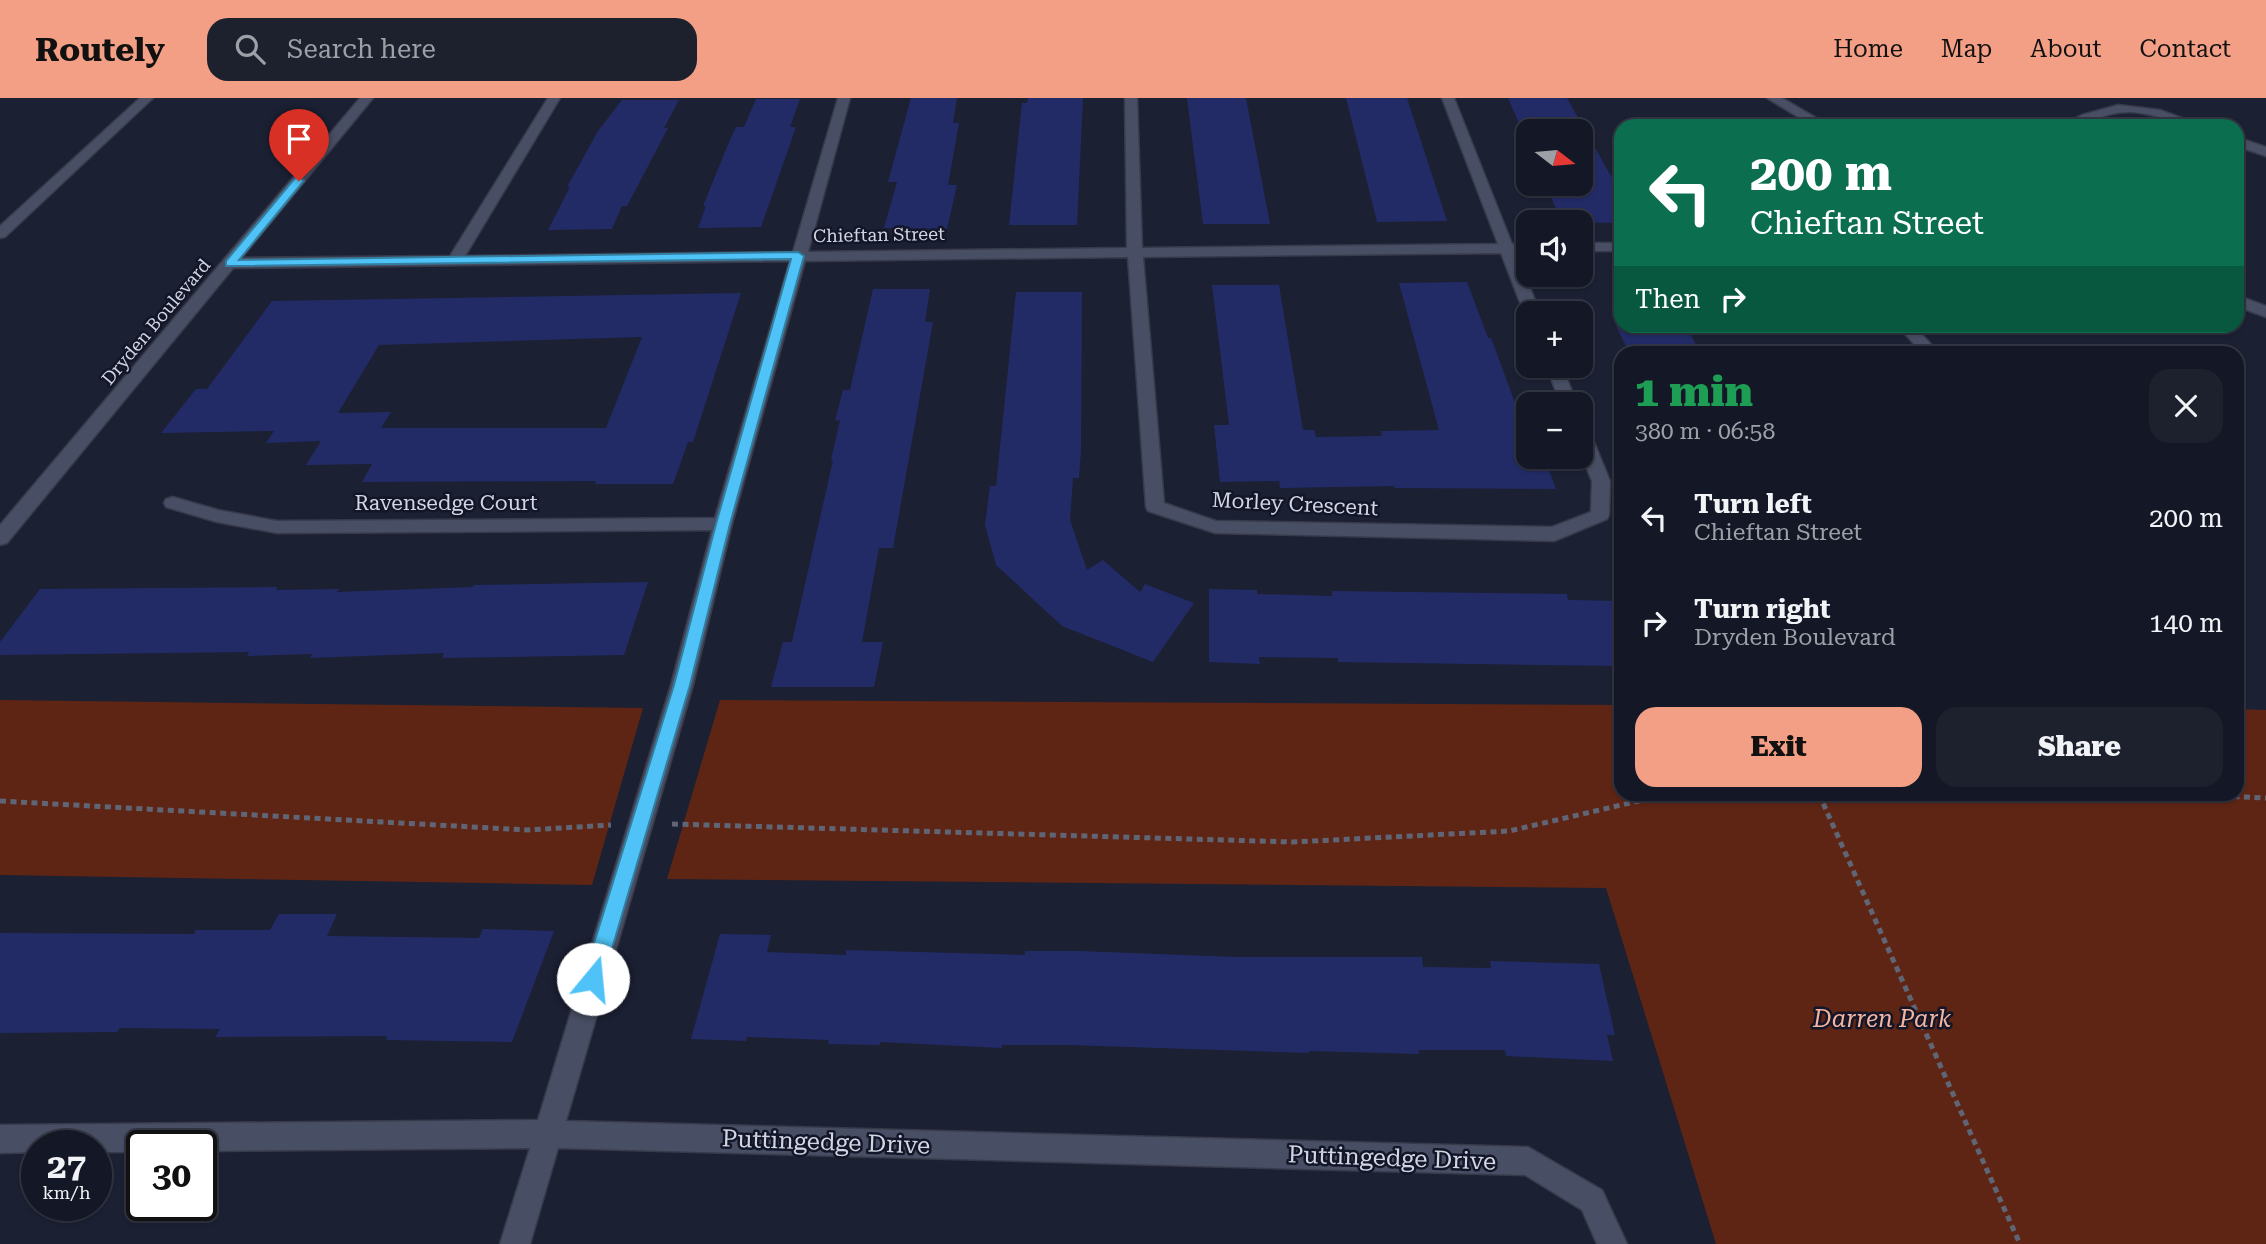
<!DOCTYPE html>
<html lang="en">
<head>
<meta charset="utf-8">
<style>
  :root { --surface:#141826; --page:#1d212e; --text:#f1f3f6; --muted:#9da0a7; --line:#333743; --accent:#f39f85 }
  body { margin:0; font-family:"Roboto Serif",serif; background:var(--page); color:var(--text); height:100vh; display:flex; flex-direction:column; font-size:26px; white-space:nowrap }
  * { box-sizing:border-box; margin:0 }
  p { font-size:23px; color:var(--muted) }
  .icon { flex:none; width:38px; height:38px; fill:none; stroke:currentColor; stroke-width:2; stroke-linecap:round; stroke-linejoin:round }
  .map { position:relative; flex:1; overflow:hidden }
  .sheet { position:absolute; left:1614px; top:248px; width:630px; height:455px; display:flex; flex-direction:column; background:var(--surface); border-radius:21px; box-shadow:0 2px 5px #0004,0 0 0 2px var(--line) }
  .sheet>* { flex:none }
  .top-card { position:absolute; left:1614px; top:21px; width:630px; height:214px; border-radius:21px; box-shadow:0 2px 5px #0004,0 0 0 2px var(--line); background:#0b6e4f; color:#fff; overflow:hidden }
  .needle { width:46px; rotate:106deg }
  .buttons { position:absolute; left:1516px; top:21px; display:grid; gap:14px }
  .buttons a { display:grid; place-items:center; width:77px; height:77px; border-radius:14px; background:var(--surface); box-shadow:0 2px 5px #0004,0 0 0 2px var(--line); font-size:35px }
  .speed { position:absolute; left:21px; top:1032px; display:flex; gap:14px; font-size:35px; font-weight:700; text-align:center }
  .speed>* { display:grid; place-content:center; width:91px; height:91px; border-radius:50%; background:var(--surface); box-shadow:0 2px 5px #0004,0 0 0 2px var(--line); line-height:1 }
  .speed small { font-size:18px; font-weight:400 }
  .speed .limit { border:4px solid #111; border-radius:10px; background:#fff; color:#111 }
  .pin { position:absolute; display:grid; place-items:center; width:60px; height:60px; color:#fff; margin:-72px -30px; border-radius:50% 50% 50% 0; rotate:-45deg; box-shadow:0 0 7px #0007 }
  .pin .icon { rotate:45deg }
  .me { position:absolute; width:77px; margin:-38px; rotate:17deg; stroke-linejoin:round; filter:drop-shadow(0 0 5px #0008) }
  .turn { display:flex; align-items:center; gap:24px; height:147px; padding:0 21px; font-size:32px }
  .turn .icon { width:91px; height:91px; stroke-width:2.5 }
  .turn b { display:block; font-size:49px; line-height:60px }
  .then { display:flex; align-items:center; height:66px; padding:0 21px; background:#0003; gap:14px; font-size:26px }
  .round { display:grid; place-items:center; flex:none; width:74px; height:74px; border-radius:21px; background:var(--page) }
  .summary { display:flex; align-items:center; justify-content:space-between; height:119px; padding:0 21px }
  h1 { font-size:42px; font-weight:800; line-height:52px; color:#1e9e55 }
  .action { display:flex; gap:14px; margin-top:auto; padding:14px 21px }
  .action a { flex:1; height:80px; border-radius:21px; background:var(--accent); color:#111; font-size:28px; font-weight:800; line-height:80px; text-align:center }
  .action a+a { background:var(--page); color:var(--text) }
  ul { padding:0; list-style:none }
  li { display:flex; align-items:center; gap:21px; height:105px; padding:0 21px }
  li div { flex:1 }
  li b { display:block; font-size:26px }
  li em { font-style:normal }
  header { display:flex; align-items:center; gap:42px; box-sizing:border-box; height:98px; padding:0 35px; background:var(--accent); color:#111 }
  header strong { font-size:33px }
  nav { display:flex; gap:38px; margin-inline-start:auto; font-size:24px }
  .search { width:490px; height:63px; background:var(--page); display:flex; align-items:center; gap:18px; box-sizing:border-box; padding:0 24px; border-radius:21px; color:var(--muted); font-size:26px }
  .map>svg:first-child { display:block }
  .green { fill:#5e2514 }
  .building { fill:#232b67; fill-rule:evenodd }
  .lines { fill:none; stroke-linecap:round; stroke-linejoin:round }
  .street-casing { stroke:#373a4a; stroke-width:3 }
  .secondary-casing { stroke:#373a4a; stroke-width:3 }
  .path { stroke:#606576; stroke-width:5; stroke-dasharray:6 4.5; stroke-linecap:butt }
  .street { fill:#484e63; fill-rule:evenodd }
  .secondary { fill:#484e63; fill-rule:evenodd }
  .route { fill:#4fc3f7; stroke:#337fa1; stroke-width:2 }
  .labels { text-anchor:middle; stroke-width:5; stroke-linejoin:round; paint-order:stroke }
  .far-street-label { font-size:18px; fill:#d2d6e3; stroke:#121628 }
  .street-label { font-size:21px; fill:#d2d6e3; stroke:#121628 }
  .near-park-label { font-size:24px; font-style:italic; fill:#f5b4a0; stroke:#121628 }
  .near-street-label { font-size:24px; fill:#d2d6e3; stroke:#121628 }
</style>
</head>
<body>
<header>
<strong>Routely</strong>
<div class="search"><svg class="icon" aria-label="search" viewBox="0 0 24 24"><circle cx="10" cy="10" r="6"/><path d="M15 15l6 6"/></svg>Search here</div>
<nav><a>Home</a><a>Map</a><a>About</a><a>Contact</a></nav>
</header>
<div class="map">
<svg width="2266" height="1146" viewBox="0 0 2266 1146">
  <rect width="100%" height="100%" fill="#1b2033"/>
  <g class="green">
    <path d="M 0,602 L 643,610 L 592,787 L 0,777 Z"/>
    <path d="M 720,602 L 1620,607 L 1620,696 L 2236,696 L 2237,611 L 2266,612 L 2266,1146 L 1716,1146 L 1606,790 L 667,781 Z"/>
  </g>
  <g class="building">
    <path d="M 911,0 L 957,0 L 953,25 L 959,25 L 948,87 L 957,87 L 947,131 L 884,130 L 897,84 L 888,84 Z"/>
    <path d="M 1028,0 L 1083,0 L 1077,127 L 1009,127 L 1022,5 L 1027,5 Z"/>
    <path d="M 1187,0 L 1246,0 L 1270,126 L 1203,126 Z"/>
    <path d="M 1346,0 L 1407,0 L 1447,123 L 1377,124 Z"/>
    <path d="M 1508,0 L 1567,0 L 1620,94 L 1620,125 L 1562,124 L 1545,86 L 1580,86 L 1580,33 L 1528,33 L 1528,46 Z"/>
    <path d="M 756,1 L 800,1 L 790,29 L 796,29 L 761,129 L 698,130 L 706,108 L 703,108 L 729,44 L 736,29 L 744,29 Z"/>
    <path d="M 622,2 L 679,2 L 664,30 L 668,30 L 627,108 L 622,108 L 612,131 L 548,132 L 570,89 L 567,89 L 598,33 Z"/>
    <path d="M 1467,184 L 1488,240 L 1491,240 L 1528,340 L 1528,359 L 1544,359 L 1556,391 L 1394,390 L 1394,388 L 1280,390 L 1279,383 L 1220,384 L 1214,327 L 1229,327 L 1212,187 L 1279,187 L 1303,332 L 1314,332 L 1316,339 L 1382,338 L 1381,333 L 1439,332 L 1399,185 Z"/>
    <path d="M 873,191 L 930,191 L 925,224 L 933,224 L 893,450 L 879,450 L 862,544 L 883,544 L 874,589 L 771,589 L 783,544 L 792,544 L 833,362 L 831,362 L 840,322 L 835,323 L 843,292 L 850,292 Z"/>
    <path d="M 1016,194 L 1082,194 L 1081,352 L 1079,380 L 1073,380 L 1070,422 L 1087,472 L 1103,462 L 1140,494 L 1145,486 L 1194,505 L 1153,564 L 1062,528 L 996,467 L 985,427 L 990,388 L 996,388 Z"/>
    <path d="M 741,195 L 693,344 L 688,344 L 673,386 L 595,386 L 596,383 L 362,384 L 372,366 L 306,367 L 321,343 L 266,345 L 274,333 L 161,335 L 196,291 L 207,291 L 272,203 ZM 642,239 L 606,330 L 381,330 L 391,314 L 338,315 L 379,247 Z"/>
    <path d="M 1616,228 L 1686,228 L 1701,256 L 1630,256 Z"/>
    <path d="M 648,484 L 624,557 L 442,560 L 444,555 L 310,560 L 312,556 L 247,558 L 249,554 L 0,557 L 0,544 L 40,491 L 277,489 L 276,492 L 339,491 L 337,494 L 473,489 L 474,487 Z"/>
    <path d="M 1209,491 L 1257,492 L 1257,496 L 1332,498 L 1332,493 L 1567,496 L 1568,502 L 1620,503 L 1620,568 L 1338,564 L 1338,560 L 1259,559 L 1260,566 L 1209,564 Z"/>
    <path d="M 279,816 L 337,816 L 327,838 L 479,840 L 483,831 L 554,833 L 512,944 L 386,942 L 387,938 L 215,939 L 220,931 L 120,930 L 117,934 L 0,935 L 0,835 L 194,836 L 196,832 L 270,832 Z"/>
    <path d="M 720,836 L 771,837 L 767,854 L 846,857 L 846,852 L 1025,857 L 1025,853 L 1080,853 L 1234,859 L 1422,859 L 1423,869 L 1491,870 L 1490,863 L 1599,866 L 1615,937 L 1607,937 L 1613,963 L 1506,958 L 1505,952 L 1418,952 L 1419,956 L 1309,953 L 1309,955 L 1069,947 L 1002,947 L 1002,950 L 880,944 L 880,947 L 828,946 L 829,942 L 747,939 L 746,943 L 691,941 Z"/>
  </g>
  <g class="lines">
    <defs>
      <g id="street">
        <path d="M 140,0 L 153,0 L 5,139 L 0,140 L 0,128 Z"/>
        <path d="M 548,0 L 560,0 L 465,158 L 793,154 L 838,0 L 850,0 L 808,154 L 1127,150 L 1125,0 L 1137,0 L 1142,150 L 1498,146 L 1442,0 L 1454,0 L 1512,146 L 1528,146 L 1528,154 L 1516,155 L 1540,215 L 1528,215 L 1528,219 L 1524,215 L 1501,155 L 1143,159 L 1164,405 L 1216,423 L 1552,429 L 1591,414 L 1592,383 L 1580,354 L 1580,327 L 1589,332 L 1610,383 L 1609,417 L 1607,421 L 1554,443 L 1215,435 L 1148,413 L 1146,409 L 1128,159 L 805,163 L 732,426 L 693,587 L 566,1023 L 1528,1049 L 1602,1092 L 1627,1146 L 1597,1146 L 1582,1112 L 1525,1077 L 558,1050 L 530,1146 L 500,1146 L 530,1050 L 201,1053 L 201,1048 L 142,1048 L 142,1054 L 96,1054 L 96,1048 L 37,1048 L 37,1054 L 0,1055 L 0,1027 L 538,1022 L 671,587 L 712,432 L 277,435 L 217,424 L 166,409 L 164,405 L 166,401 L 173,399 L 218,412 L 277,423 L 715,420 L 790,163 L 230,170 L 222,165 L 230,160 L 450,158 Z"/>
        <path d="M 1767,0 L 1782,0 L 1830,28 L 1813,28 Z"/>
        <path d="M 2118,7 L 2160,12 L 2203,28 C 2178,28 2156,15 2131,14 C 2106,13 2085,28 2060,28 L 2082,17 Z"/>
        <path d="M 2236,39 L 2266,49 L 2266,58 L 2236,48 Z"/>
        <rect x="1580" y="145" width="40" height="8"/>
        <path d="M 2236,197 L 2266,208 L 2266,219 L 2236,208 Z"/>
        <path d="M 1898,228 L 1914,228 L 1940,256 L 1923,256 Z"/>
        <path d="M 1546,268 L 1562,268 L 1577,306 L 1561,306 Z"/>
      </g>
      <path id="secondary" d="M 360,0 L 373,0 L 7,445 L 0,447 L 0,427 Z"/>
    </defs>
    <use href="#street" class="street-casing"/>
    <use href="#secondary" class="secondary-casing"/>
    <g class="path">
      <path d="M 1819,696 L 2020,1146"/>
      <path d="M 2181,696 L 2266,700"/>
      <path d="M 0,703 L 528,732 L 611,727"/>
      <path d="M 672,726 L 1293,744 L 1509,733 L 1669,696"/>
    </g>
    <use href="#street" class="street"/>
    <use href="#secondary" class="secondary"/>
  </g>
  <path class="route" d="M 299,79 L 304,83 L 302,85 L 239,162 L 798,154 L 804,158 L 730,426 L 690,587 L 603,881 L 600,887 L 593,889 L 586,887 L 583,881 L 674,587 L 716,426 L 791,161 L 226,168 L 226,163 L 295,80 Z"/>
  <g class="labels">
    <g class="far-street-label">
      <text transform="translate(879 137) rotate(-1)" y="6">Chieftan Street</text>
      <text transform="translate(156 224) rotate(-50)" y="6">Dryden Boulevard</text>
    </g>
    <g class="street-label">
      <text x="446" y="412">Ravensedge Court</text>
      <text transform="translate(1295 406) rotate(3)" y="7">Morley Crescent</text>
    </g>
    <g class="near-park-label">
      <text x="1882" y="929">Darren Park</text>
    </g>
    <g class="near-street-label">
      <text transform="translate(826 1044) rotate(2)" y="8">Puttingedge Drive</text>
      <text transform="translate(1392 1060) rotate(2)" y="8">Puttingedge Drive</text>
    </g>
  </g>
</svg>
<div class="buttons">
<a><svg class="needle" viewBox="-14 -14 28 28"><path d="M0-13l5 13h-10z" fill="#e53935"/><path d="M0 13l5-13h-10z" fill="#9da0a7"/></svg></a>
<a><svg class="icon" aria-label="sound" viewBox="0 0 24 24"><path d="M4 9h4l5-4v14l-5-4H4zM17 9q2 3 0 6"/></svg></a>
<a>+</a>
<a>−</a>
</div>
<div class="speed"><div>27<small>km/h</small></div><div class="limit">30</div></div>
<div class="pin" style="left:299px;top:83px;background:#d93025"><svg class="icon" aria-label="arrive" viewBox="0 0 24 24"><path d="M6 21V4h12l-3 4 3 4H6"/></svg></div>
<svg class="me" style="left:593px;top:881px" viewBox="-20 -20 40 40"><circle r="19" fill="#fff"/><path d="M0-13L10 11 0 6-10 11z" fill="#4fc3f7"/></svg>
<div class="top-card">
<div class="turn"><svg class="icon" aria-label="left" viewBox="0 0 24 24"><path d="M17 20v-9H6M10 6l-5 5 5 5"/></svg><div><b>200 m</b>Chieftan Street</div></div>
<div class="then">Then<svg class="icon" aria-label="right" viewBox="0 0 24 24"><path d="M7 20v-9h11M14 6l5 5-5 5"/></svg></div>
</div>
<section class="sheet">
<div class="summary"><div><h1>1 min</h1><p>380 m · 06:58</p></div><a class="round"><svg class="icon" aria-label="close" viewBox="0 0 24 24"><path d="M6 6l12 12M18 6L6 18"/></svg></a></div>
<ul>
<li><svg class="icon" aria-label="left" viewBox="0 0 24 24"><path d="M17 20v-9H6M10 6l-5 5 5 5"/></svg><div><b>Turn left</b><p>Chieftan Street</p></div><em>200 m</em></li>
<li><svg class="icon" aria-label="right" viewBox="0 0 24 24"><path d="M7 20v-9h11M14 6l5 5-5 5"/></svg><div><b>Turn right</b><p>Dryden Boulevard</p></div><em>140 m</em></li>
</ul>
<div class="action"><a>Exit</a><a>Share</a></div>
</section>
</div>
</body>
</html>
